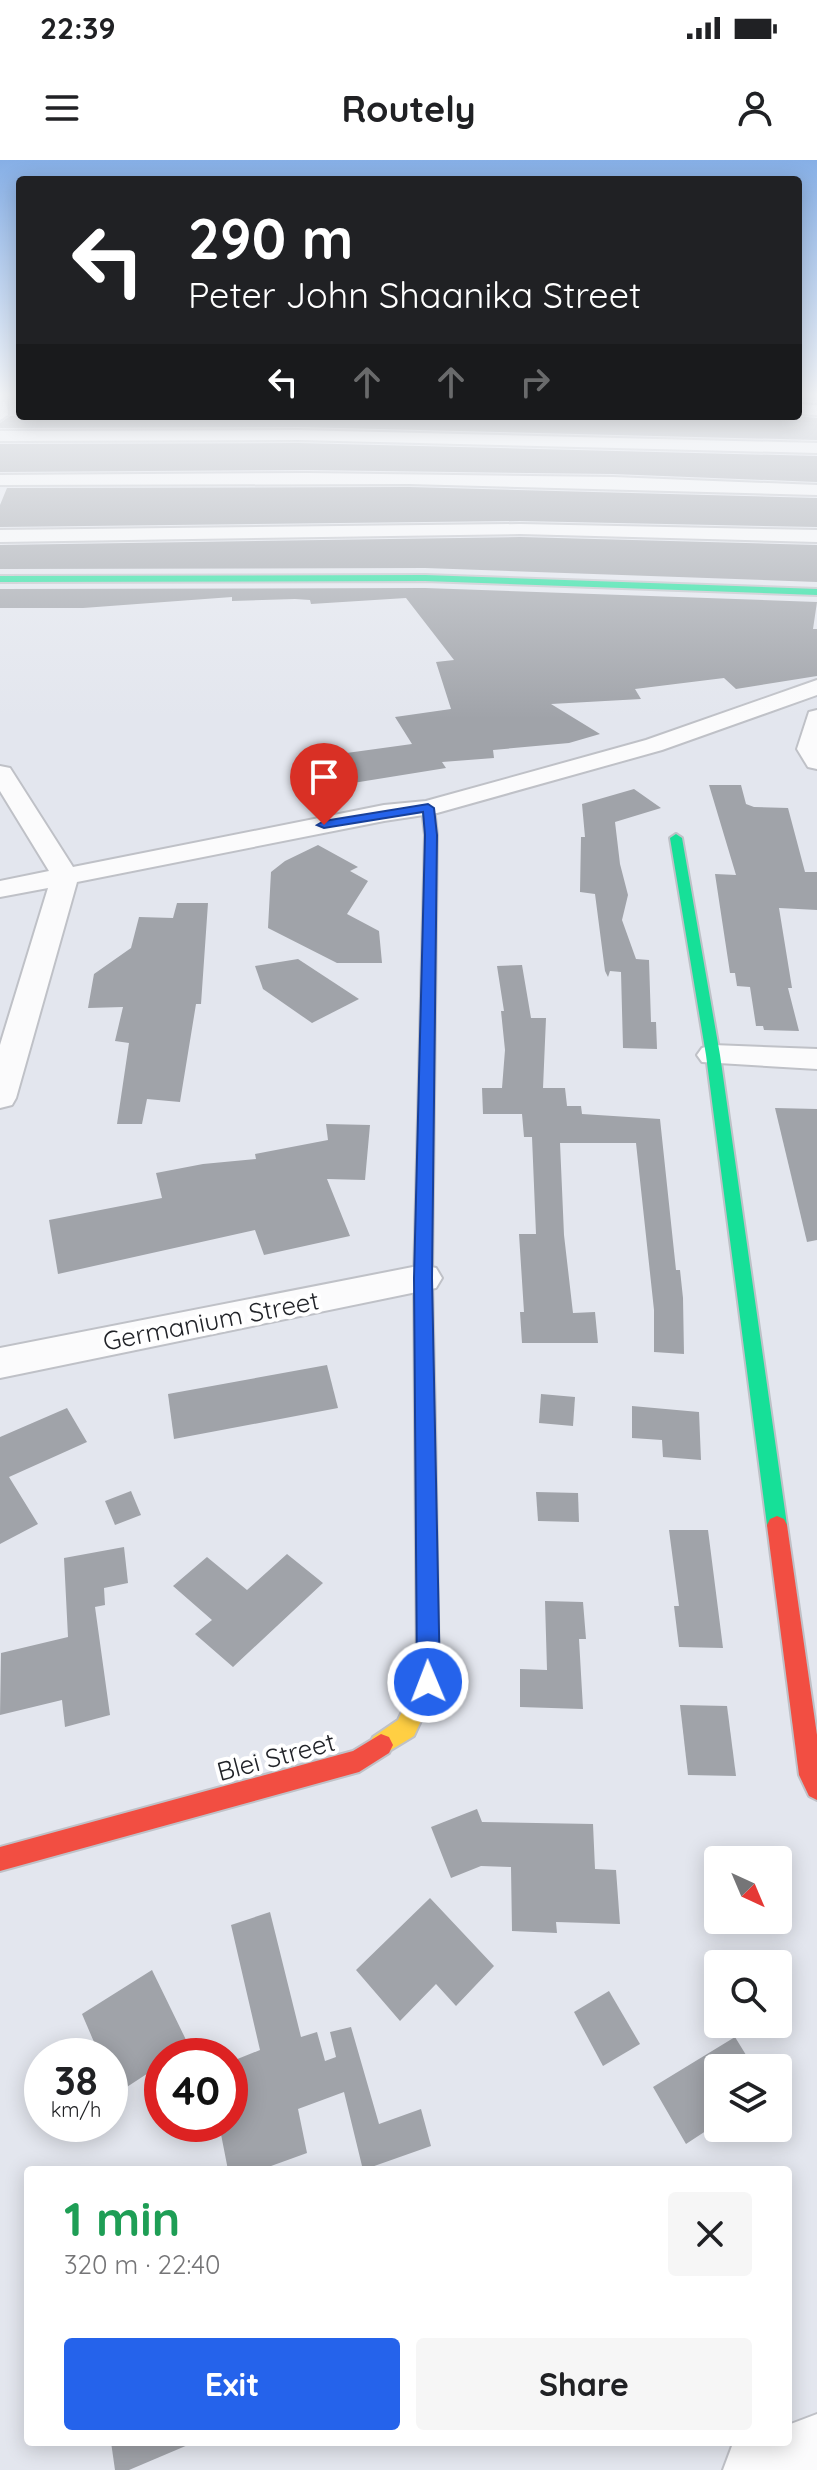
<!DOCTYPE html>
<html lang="en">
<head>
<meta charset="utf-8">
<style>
  :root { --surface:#fff; --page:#f6f6f6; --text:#202124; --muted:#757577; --accent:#2563eb }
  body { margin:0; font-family:Quicksand,sans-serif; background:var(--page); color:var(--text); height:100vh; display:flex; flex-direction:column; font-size:30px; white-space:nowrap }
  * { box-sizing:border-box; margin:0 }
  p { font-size:26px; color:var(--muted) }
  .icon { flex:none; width:44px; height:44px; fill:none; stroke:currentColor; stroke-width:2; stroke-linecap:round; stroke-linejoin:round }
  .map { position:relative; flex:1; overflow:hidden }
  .side { position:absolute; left:24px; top:2006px; width:768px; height:280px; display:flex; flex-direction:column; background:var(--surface); border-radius:8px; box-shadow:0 4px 20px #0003 }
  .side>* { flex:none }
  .banner { position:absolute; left:16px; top:16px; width:786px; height:244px; border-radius:8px; box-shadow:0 4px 20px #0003; background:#202124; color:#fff; overflow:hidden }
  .needle { width:52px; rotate:136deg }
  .tools { position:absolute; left:704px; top:1686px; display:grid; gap:16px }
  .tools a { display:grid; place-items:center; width:88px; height:88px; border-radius:8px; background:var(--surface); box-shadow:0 4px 20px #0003; font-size:40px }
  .speed { position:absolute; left:24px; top:1878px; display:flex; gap:16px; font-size:40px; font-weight:700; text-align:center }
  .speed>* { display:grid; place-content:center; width:104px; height:104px; border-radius:50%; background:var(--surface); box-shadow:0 4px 20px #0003; line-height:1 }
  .speed small { font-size:20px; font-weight:400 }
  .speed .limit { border:12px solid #d22; background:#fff; color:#111 }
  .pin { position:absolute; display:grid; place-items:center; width:68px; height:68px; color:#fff; margin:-82px -34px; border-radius:50% 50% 50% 0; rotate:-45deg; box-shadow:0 0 8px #0007 }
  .pin .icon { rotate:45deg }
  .me { position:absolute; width:88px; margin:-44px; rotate:359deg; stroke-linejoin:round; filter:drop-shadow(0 0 6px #0008) }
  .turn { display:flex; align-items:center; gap:28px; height:168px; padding:0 40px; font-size:36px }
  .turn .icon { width:104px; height:104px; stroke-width:2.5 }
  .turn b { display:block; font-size:56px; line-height:68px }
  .lanes { display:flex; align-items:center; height:76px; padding:0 40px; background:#0003; justify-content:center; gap:40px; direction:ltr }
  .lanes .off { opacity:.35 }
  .round { display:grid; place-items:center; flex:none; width:84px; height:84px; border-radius:8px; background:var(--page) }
  .overview { display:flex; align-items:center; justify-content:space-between; height:136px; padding:0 40px }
  h1 { font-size:48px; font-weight:700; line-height:60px; color:#1e9e55 }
  .action { display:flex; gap:16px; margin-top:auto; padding:16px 40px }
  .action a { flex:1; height:92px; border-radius:8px; background:var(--accent); color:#fff; font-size:32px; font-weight:700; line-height:92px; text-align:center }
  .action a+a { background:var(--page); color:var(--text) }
  .status { display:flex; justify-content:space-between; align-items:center; height:56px; padding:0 40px; background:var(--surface); direction:ltr }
  .status svg { height:22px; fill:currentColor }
  header { display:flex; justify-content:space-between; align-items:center; height:104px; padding:0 40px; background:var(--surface); font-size:36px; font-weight:700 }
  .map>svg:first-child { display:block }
  .building { fill:#a0a3a9 }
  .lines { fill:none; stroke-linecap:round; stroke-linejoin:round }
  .street-casing { stroke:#bfc1c7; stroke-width:4 }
  .fast-casing { stroke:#bfc1c7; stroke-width:4 }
  .slow-casing { stroke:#bfc1c7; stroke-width:4 }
  .jam-casing { stroke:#bfc1c7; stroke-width:4 }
  .street { fill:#fbfbfc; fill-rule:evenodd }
  .fast { fill:#16e098; fill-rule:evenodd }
  .slow { fill:#ffcf43; fill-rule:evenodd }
  .jam { fill:#f24e42; fill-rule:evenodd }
  .route { fill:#2563eb; stroke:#184099; stroke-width:2 }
  .labels { text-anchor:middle; stroke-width:8; stroke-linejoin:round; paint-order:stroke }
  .street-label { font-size:26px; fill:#222429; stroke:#fff }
</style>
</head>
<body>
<div class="status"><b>22:39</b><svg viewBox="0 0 49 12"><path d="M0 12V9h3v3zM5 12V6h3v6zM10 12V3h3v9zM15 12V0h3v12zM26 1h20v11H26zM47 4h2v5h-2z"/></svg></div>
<header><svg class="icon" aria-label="menu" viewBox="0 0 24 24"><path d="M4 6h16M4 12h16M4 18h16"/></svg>Routely<svg class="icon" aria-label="person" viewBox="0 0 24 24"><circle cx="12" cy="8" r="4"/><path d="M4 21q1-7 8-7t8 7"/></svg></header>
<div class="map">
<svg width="817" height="2310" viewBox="0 0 817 2310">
  <rect width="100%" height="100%" fill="#e3e6ee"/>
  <g class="building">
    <path d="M 10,256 L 796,256 L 817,258 L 817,280 L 298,267 L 0,268 L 0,263 Z"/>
    <path d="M 298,283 L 817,296 L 817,322 L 613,314 L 307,310 L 0,312 L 0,284 Z"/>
    <path d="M 409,327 L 817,338 L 817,367 L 520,361 L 0,367 L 0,345 L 7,328 Z"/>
    <path d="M 520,377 L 817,385 L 817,422 L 425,408 L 0,409 L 0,385 Z"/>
    <path d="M 425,428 L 817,442 L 813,469 L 817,469 L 817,516 L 736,529 L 724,518 L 635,529 L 641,539 L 551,544 L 600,574 L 569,583 L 493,590 L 494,598 L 442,602 L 446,608 L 353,623 L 332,595 L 412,584 L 395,557 L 451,549 L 436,502 L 454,500 L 406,438 L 311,444 L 310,440 L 295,439 L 232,441 L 232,437 L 83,448 L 0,448 L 0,429 Z"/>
    <path d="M 709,625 L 741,625 L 746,644 L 754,647 L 788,648 L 805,712 L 817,712 L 817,750 L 779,748 L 792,828 L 788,828 L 799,871 L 764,870 L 763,866 L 756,866 L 750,827 L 737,826 L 735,813 L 730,813 L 715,714 L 736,715 Z"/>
    <path d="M 634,629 L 661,648 L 615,662 L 620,704 L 628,735 L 622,760 L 636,799 L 649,800 L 651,862 L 656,862 L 657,889 L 623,888 L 621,812 L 610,811 L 608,817 L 605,811 L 595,734 L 580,732 L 581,677 L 585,677 L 582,644 Z"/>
    <path d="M 318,685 L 358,707 L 350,711 L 368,721 L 347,754 L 379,771 L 382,803 L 337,803 L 268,768 L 271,712 L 285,701 Z"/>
    <path d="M 177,743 L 208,743 L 201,844 L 196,844 L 180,942 L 147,939 L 142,964 L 117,964 L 129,883 L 115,881 L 123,847 L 88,848 L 94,814 L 131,788 L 139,757 L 173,758 Z"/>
    <path d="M 298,799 L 359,839 L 312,863 L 263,829 L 255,806 Z"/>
    <path d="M 522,805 L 531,858 L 546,858 L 543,928 L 565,928 L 567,946 L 581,946 L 582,954 L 660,959 L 676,1110 L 680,1110 L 683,1138 L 684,1194 L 654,1192 L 654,1150 L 636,983 L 560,983 L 564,1075 L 573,1153 L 595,1152 L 598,1183 L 522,1183 L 520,1152 L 524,1152 L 519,1074 L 536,1074 L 532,977 L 524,977 L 522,954 L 483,954 L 482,928 L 502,928 L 505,890 L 501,851 L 504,851 L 497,806 Z"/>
    <path d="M 775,948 L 817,949 L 817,1080 L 807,1082 Z"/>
    <path d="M 326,964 L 370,965 L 365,1020 L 327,1019 L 350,1076 L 264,1095 L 255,1070 L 58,1114 L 49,1060 L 162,1038 L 156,1013 L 203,1004 L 256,999 L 255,994 L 328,980 Z"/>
    <path d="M 327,1205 L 338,1248 L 174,1279 L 168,1234 Z"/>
    <path d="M 541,1234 L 575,1237 L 573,1266 L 539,1263 Z"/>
    <path d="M 632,1246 L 699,1252 L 701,1300 L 663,1297 L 662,1280 L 632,1278 Z"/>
    <path d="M 67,1248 L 87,1282 L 9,1317 L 38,1364 L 0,1384 L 0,1277 Z"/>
    <path d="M 131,1331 L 141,1355 L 115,1365 L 105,1341 Z"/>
    <path d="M 536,1332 L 578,1333 L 579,1362 L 538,1361 Z"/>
    <path d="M 669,1370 L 708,1370 L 723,1488 L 679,1487 L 674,1446 L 679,1446 Z"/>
    <path d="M 124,1387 L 128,1423 L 104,1428 L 105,1445 L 95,1447 L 110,1555 L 65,1567 L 62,1540 L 0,1555 L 1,1493 L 68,1477 L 64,1398 Z"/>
    <path d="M 287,1394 L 323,1423 L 233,1507 L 195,1474 L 212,1460 L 173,1426 L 207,1397 L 247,1430 Z"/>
    <path d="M 545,1441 L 583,1442 L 586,1479 L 579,1479 L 583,1549 L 520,1547 L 520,1509 L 547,1510 Z"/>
    <path d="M 680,1545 L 727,1546 L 736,1616 L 688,1615 Z"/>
    <path d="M 477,1649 L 482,1662 L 593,1664 L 595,1709 L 616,1710 L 620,1764 L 556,1762 L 557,1773 L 512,1771 L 511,1707 L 481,1706 L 451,1718 L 431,1667 Z"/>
    <path d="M 430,1738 L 494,1806 L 456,1846 L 436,1824 L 400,1861 L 356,1810 Z"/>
    <path d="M 270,1752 L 301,1877 L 317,1872 L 325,1901 L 336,1897 L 330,1872 L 351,1867 L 379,1964 L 421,1949 L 431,1986 L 363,2010 L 344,1932 L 298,1949 L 307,1993 L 260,2010 L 228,2010 L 219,1964 L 230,1964 L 230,1902 L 260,1890 L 231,1765 Z"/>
    <path d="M 152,1810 L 189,1886 L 174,1896 L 162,1896 L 162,1904 L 110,1938 L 110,1896 L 100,1896 L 82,1854 Z"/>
    <path d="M 609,1831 L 640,1884 L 603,1906 L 574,1852 Z"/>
    <path d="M 735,1877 L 754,1908 L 718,1908 L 718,1963 L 686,1984 L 653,1927 Z"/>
    <path d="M 111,2282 L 195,2282 L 129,2310 L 115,2310 Z"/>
  </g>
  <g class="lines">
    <defs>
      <g id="street">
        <path d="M 0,236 L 7,236 L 8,255 L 0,260 Z"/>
        <path d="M 798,244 L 817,245 L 817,255 L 798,254 Z"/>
        <path d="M 298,270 L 817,283 L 817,293 L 298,280 L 0,281 L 0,271 Z"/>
        <path d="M 307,313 L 613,317 L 817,325 L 817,335 L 409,324 L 0,325 L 0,315 Z"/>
        <path d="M 520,364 L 817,370 L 817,382 L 520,374 L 0,382 L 0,370 Z"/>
        <path d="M 817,520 L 817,535 L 662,590 L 437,653 L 384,661 L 77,722 L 16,938 L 12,945 L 0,948 L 0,885 L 48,728 L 0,737 L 0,721 L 49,711 L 0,631 L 0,606 L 10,608 L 73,707 L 384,645 L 426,641 L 646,580 Z"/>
        <path d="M 817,550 L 817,609 L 808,607 L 797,589 L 809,552 Z"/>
        <path d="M 713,885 L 817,889 L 817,909 L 702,902 L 697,895 L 702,888 Z"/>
        <path d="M 423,1105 L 436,1108 L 442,1118 L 436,1128 L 0,1218 L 0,1188 Z"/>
        <path d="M 817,2254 L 817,2310 L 723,2310 L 732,2286 L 743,2282 L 788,2282 L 788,2265 Z"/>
      </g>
      <g id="fast">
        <path d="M 425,415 L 817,429 L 817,435 L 425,421 L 0,422 L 0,416 Z"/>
        <path d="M 428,644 L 434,648 L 437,675 L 432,1118 L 435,1261 L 432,1266 L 418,1266 L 415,1261 L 414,1118 L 425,675 L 422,648 Z"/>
        <path d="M 676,674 L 682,678 L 720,895 L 787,1365 L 784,1371 L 777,1374 L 770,1371 L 767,1365 L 706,895 L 670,678 Z"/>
      </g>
      <path id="slow" d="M 425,1253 L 432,1256 L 435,1261 L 439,1522 L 414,1576 L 381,1596 L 373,1593 L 369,1585 L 373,1577 L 398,1560 L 417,1521 L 415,1261 L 418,1256 Z"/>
      <g id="jam">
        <path d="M 777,1356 L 784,1359 L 787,1365 L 817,1575 L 817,1640 L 809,1636 L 799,1615 L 767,1365 L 770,1359 Z"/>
        <path d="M 381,1574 L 389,1577 L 393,1585 L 389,1593 L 359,1612 L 0,1711 L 0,1687 L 353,1591 Z"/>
      </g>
    </defs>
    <use href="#street" class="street-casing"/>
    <use href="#fast" class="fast-casing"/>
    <use href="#slow" class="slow-casing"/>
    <use href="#jam" class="jam-casing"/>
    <use href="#street" class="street"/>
    <use href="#fast" class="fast"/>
    <use href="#slow" class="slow"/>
    <use href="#jam" class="jam"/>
  </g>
  <linearGradient id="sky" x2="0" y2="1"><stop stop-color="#86afe6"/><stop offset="0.42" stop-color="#f2f4f7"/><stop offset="1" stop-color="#f2f4f7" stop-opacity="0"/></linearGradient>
  <rect width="817" height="559" fill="url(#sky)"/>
  <path class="route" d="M 428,644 L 434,648 L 437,675 L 432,1118 L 440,1522 L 436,1530 L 428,1533 L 420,1530 L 417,1522 L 414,1118 L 425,675 L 423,652 L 324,668 L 317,665 L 324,661 Z"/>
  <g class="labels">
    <g class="street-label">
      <text transform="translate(211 1161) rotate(-11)" y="9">Germanium Street</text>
      <text transform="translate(276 1597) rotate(-15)" y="9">Blei Street</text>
    </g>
  </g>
</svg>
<div class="tools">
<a><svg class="needle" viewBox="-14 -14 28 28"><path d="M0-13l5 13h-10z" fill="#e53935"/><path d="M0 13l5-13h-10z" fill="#757577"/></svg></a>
<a><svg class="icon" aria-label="search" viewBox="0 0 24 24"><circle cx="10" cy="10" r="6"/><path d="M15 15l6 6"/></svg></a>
<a><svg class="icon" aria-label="layers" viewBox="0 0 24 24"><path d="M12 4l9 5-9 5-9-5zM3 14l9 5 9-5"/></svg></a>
</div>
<div class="speed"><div>38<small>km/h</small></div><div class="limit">40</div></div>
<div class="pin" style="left:324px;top:665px;background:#d93025"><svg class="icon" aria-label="arrive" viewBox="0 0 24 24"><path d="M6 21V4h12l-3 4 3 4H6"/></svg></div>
<svg class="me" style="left:428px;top:1522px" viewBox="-20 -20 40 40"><circle r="17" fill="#2563eb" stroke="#fff" stroke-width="3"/><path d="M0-11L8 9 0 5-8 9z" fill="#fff"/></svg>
<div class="banner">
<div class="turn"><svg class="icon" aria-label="left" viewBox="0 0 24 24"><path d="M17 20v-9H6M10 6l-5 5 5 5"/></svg><div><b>290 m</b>Peter John Shaanika Street</div></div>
<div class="lanes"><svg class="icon" aria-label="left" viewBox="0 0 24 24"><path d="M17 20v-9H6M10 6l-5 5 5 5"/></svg><svg class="icon off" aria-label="ahead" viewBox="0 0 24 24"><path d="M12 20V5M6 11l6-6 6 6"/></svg><svg class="icon off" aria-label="ahead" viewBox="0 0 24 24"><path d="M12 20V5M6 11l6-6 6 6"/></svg><svg class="icon off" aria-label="right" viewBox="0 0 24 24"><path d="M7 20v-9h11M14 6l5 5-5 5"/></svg></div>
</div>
<section class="side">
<div class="overview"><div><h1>1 min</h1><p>320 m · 22:40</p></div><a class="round"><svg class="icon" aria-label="close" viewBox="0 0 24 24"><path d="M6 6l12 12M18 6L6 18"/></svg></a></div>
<div class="action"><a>Exit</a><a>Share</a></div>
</section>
</div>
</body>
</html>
